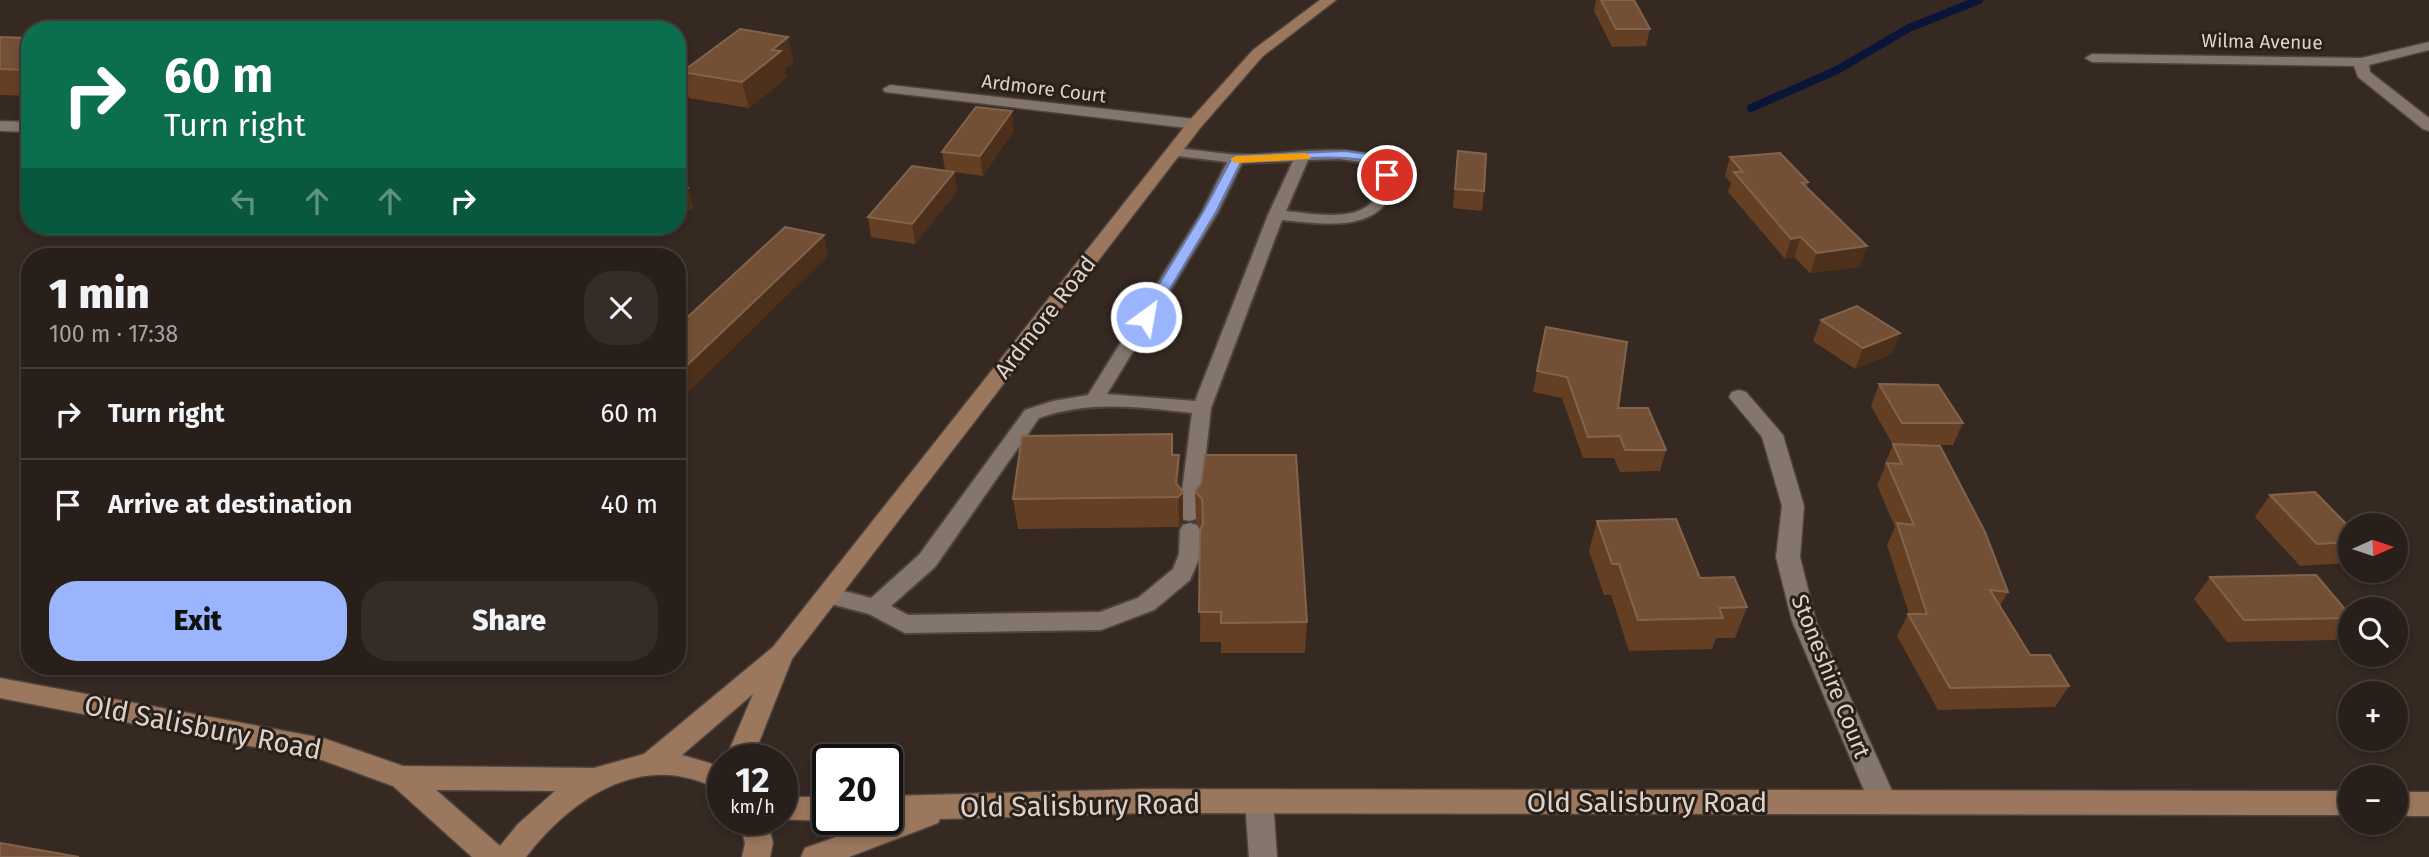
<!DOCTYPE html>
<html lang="en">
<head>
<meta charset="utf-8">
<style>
  :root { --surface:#281f1a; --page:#342c27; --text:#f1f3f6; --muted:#a5a2a2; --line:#443d39; --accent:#9ab5fd }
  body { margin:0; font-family:"Fira Sans",sans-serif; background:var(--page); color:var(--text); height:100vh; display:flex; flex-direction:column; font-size:26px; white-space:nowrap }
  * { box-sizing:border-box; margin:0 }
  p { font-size:23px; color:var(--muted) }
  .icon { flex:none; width:38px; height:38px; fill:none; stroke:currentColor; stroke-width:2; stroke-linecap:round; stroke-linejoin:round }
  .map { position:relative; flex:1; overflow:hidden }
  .sheet { position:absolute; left:21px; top:248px; width:665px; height:427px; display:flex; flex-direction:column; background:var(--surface); border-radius:28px; box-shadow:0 4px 10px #0003,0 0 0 2px var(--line) }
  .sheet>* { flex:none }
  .banner { position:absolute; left:21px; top:21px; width:665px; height:214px; border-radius:28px; box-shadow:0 4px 10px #0003,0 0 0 2px var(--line); background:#0b6e4f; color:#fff; overflow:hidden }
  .needle { width:46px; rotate:87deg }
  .controls { position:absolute; left:2338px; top:513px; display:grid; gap:14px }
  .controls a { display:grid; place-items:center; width:70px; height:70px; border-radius:50%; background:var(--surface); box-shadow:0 4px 10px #0003,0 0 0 2px var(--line); font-size:35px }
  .speed { position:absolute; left:707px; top:744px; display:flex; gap:14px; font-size:35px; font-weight:700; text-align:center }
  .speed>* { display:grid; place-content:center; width:91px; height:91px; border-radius:50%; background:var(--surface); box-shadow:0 4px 10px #0003,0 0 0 2px var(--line); line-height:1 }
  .speed small { font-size:18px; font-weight:400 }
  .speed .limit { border:4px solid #111; border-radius:10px; background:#fff; color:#111 }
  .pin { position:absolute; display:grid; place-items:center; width:60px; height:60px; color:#fff; margin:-30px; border:4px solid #fff; border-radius:50%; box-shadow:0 2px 7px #0007 }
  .me { position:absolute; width:77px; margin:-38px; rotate:32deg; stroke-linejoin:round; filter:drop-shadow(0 0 5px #0008) }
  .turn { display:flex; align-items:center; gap:24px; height:147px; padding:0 28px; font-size:32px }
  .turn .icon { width:91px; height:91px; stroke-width:2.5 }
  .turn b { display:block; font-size:49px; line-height:60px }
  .lanes { display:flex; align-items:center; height:66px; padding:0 28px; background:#0003; justify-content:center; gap:35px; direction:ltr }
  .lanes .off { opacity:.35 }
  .round { display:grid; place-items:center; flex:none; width:74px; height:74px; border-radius:28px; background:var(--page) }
  .overview { display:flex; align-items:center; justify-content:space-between; height:119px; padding:0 28px }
  h1 { font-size:42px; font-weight:800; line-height:52px }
  .primary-button { display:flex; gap:14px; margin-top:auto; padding:14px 28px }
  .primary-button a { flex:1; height:80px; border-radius:28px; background:var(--accent); color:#111; font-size:28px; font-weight:800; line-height:80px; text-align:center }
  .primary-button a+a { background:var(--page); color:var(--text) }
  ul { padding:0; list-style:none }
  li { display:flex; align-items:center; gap:21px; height:91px; padding:0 28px; border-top:2px solid var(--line) }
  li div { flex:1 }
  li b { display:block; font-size:26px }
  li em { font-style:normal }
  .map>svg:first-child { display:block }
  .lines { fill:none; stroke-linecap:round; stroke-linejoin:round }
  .stream { stroke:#0b1539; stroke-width:8 }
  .lane-casing { stroke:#4e443e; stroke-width:4 }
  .street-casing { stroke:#4e443e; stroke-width:3 }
  .secondary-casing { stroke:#4e443e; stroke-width:3 }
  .lane { fill:#84766d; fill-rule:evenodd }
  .street { fill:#84766d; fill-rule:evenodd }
  .secondary { fill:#9b775d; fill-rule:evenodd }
  .wall { fill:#653f23 }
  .shaded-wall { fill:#4c301b }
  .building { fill:#724f35; stroke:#82644d; stroke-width:2 }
  .route { fill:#9ab5fd; stroke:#6476a4; stroke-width:2 }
  .slow { fill:#f59e0b }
  .labels { text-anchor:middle; stroke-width:6; stroke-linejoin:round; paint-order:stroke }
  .far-street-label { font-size:19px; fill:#dbd3ce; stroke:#2b2018 }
  .street-label { font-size:23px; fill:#dbd3ce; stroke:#2b2018 }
  .near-street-label { font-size:28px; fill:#dbd3ce; stroke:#2b2018 }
</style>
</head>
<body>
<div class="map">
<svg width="2429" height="857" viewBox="0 0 2429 857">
  <rect width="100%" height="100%" fill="#352922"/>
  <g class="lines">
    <path class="stream" d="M 1751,108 L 1837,70 L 1909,28 L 1979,0"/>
    <defs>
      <path id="lane" d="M 1174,148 C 1200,150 1225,155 1251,155 C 1298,154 1347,141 1391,163 C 1395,172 1395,185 1391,194 C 1374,234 1316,223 1282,220 L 1211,408 L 1199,514 L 1196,519 L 1189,521 L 1182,519 L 1179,514 L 1192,413 C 1139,407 1090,400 1039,418 L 935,567 L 891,606 L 908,615 L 1100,612 L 1138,598 L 1173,569 L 1179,554 L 1180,530 L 1183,525 L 1190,523 L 1197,525 L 1200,530 L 1201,554 L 1190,580 L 1154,610 L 1101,630 L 905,633 L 869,614 L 820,601 L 817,595 L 820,589 L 828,587 L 871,598 L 919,555 L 1025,410 L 1053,401 L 1088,395 L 1202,212 L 1227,162 L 1169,155 L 1167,152 L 1169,149 ZM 1339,159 L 1368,163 L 1379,168 C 1379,179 1380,192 1373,201 C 1354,223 1310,213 1286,211 L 1308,160 ZM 1293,161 L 1268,215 L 1195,401 L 1107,394 L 1218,212 L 1242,163 Z"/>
      <g id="street">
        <path d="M 2429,42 L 2429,50 L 2369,65 L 2370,72 L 2429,118 L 2429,131 L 2423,129 L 2358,77 L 2354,66 L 2092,62 L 2085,58 L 2092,54 L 2361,58 Z"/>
        <path d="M 890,85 L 1195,119 L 1203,124 L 1195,129 L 885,92 L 883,89 Z"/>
        <path d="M 0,121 L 30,122 L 30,132 L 0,131 Z"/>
        <path d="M 1739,390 L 1746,392 L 1783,435 L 1804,506 L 1800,557 L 1816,621 L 1897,802 L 1893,810 L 1883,814 L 1873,810 L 1869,802 L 1792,621 L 1776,557 L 1782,506 L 1762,437 L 1729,397 L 1732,392 Z"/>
        <path d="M 1259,789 L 1269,793 L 1273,801 L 1277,857 L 1249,857 L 1245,801 L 1249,793 Z"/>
      </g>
      <g id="secondary">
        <path d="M 1320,0 L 1336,0 L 1263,56 L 1201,127 L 792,659 L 752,760 L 725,760 L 753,694 L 682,755 L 723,767 L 723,791 C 713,787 703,782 692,779 C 626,760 564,807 526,857 L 472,857 L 393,786 L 322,760 L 0,698 L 0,678 L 323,738 L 403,766 L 594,768 L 644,754 L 773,647 L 1189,121 L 1253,50 ZM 436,790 L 555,791 L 518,824 L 500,846 Z"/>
        <path d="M 1144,789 L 2350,791 L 2350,815 L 1144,813 L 940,819 L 938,823 L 849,857 L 801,857 L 805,848 L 887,819 L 887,796 Z"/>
        <rect x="2396" y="792" width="33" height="24"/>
        <path d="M 782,797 L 828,797 L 828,819 L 834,819 L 828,821 L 776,819 L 782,819 Z"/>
        <path d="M 739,819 L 767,819 L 773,843 L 770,857 L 742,857 L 745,843 Z"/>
      </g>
    </defs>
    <use href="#lane" class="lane-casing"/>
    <use href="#street" class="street-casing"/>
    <use href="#secondary" class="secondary-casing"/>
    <use href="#lane" class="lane"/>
    <use href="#street" class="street"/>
    <use href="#secondary" class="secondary"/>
  </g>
  <g class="wall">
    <path d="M 1596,0 L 1634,0 L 1650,29 L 1646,46 L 1612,47 L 1594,11 Z"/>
    <path d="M 0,37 L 30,38 L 30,96 L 0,95 Z"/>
    <path d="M 794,62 L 785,69 L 787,77 L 749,108 L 689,98 L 682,72 Z"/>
    <path d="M 1014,130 L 983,176 L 954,172 L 957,191 L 915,244 L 871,237 L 868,217 L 945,170 L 942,152 Z"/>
    <path d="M 1458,151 L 1484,191 L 1482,211 L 1453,208 Z"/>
    <path d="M 1730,157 L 1808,182 L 1807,188 L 1860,267 L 1810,273 L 1794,257 L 1785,259 L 1728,192 L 1731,183 L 1725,176 Z"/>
    <path d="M 624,226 L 657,226 L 638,235 Z"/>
    <path d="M 828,255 L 688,392 L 677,389 L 677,327 Z"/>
    <path d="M 1821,320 L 1900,333 L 1891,354 L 1855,369 L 1813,341 Z"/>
    <path d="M 1546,327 L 1618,408 L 1666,450 L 1660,471 L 1620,472 L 1614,458 L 1583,458 L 1562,398 L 1533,392 Z"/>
    <path d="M 1879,384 L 1963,423 L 1953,445 L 1913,445 L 2008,592 L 2000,606 L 2030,655 L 2069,686 L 2055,707 L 1938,710 L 1897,636 L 1908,614 L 1909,614 L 1887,545 L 1895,527 L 1877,485 L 1885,467 L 1884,465 L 1893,445 L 1871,406 Z"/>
    <path d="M 1172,455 L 1179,455 L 1180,488 L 1183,492 L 1183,522 L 1179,527 L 1018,529 L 1013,499 Z"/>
    <path d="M 1195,491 L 1307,622 L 1305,653 L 1221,653 L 1221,642 L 1200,642 L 1201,528 L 1196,522 Z"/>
    <path d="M 2270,495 L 2350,528 L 2350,558 L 2346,563 L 2300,566 L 2255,517 Z"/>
    <path d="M 1597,521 L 1700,578 L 1747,607 L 1735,638 L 1716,638 L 1712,649 L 1629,651 L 1611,595 L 1604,595 L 1589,551 Z"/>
    <path d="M 2210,577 L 2350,615 L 2350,622 L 2335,640 L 2227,642 L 2194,599 Z"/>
  </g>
  <g class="shaded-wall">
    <path d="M 788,37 L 794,62 L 785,69 L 787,77 L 749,108 L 742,82 L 772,50 Z"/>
    <path d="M 1012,111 L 1014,130 L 983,176 L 980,156 Z"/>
    <path d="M 954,172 L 957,191 L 915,244 L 912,224 Z"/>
    <path d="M 688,188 L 694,208 L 677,216 L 677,194 Z"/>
    <path d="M 635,226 L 657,226 L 638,235 Z"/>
    <path d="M 824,235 L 828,255 L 688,392 L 681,371 Z"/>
    <path d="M 1801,237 L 1794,257 L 1785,259 L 1791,239 Z"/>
    <path d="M 1867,246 L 1860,267 L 1810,273 L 1817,253 Z"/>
    <path d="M 1900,333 L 1891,354 L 1855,369 L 1863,348 Z"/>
    <path d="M 1179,455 L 1180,485 L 1179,496 L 1183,492 L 1183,522 L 1179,527 L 1178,497 L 1176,483 Z"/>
  </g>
  <g class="building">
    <path d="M 1601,0 L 1634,0 L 1650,29 L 1616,29 Z"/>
    <path d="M 740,29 L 788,37 L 772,50 L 781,51 L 742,82 L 682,72 Z"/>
    <path d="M 0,37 L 30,38 L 30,70 L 0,69 Z"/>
    <path d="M 976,107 L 1012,111 L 980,156 L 942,152 Z"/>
    <path d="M 1458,151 L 1486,154 L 1484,191 L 1455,189 Z"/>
    <path d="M 1780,153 L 1808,182 L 1802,183 L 1867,246 L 1817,253 L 1801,237 L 1791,239 L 1734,172 L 1743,172 L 1730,157 Z"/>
    <path d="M 912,166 L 954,172 L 912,224 L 868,217 Z"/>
    <path d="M 677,182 L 688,188 L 677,194 Z"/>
    <path d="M 785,227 L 824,235 L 681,371 L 677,370 L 677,327 Z"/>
    <path d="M 1857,306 L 1900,333 L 1863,348 L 1821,320 Z"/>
    <path d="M 1546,327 L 1627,342 L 1618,408 L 1648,408 L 1666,450 L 1625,450 L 1620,436 L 1588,437 L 1567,377 L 1537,371 Z"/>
    <path d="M 1879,384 L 1938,385 L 1963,423 L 1902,423 Z"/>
    <path d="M 1172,434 L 1172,455 L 1179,455 L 1176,483 L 1183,492 L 1178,497 L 1013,499 L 1022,436 Z"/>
    <path d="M 1893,444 L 1940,446 L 1985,532 L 2008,592 L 1990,590 L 2030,655 L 2050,655 L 2069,686 L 1950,688 L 1908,614 L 1927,614 L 1897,523 L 1914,525 L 1887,463 L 1902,464 Z"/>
    <path d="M 1205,455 L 1296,455 L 1307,622 L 1221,623 L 1221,612 L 1199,612 L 1200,531 L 1203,523 L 1202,499 L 1195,491 L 1201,484 Z"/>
    <path d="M 2315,492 L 2350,528 L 2350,542 L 2317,544 L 2270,495 Z"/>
    <path d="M 1676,519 L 1700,578 L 1734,577 L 1747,607 L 1719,608 L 1723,618 L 1638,620 L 1619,564 L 1612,564 L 1597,521 Z"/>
    <path d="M 2316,575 L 2350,615 L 2350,618 L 2244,620 L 2210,577 Z"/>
    <path d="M 0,843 L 79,857 L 0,857 Z"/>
  </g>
  <path class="route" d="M 1345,151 C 1364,154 1389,153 1393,175 L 1392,178 L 1383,178 C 1380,173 1381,167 1375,164 C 1351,151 1272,161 1241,162 L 1216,212 L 1153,317 L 1151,320 L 1141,320 L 1139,317 L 1203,212 L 1233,156 Z"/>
  <path class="slow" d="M 1305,153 L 1311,157 L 1309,159 L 1236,163 L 1230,159 L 1236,156 Z"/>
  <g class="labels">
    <g class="far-street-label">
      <text transform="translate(2262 41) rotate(1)" y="7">Wilma Avenue</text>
      <text transform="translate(1044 88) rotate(7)" y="7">Ardmore Court</text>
    </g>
    <g class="street-label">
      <text transform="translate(1045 317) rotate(-52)" y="8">Ardmore Road</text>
      <text transform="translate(1831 676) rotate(68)" y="8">Stoneshire Court</text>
    </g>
    <g class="near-street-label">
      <text transform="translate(203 727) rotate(11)" y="10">Old Salisbury Road</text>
      <text x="1647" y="812">Old Salisbury Road</text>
      <text transform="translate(1080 805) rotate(-1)" y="10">Old Salisbury Road</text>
    </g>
  </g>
</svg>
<div class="controls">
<a><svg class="needle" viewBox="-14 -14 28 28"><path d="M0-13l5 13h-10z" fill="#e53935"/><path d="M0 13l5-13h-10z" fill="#a5a2a2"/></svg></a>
<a><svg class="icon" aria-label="search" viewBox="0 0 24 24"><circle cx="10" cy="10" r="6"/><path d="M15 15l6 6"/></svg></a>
<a>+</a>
<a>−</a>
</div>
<div class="speed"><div>12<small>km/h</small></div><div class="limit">20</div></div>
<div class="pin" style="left:1387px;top:175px;background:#d93025"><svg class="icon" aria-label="arrive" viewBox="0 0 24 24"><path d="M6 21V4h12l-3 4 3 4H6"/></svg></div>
<svg class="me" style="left:1146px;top:317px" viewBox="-20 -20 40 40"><circle r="17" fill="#9ab5fd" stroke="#fff" stroke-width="3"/><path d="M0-11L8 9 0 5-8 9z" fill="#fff"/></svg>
<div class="banner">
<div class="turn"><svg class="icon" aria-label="right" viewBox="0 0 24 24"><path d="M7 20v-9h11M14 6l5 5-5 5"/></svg><div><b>60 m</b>Turn right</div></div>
<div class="lanes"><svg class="icon off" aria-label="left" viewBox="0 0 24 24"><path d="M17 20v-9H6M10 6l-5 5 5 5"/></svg><svg class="icon off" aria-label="ahead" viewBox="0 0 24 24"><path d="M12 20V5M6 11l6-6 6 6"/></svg><svg class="icon off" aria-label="ahead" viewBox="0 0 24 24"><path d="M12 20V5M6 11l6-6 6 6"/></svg><svg class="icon" aria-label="right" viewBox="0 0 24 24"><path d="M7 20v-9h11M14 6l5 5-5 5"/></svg></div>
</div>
<section class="sheet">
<div class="overview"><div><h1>1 min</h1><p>100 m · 17:38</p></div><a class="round"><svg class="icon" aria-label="close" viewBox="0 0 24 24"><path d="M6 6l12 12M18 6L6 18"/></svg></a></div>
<ul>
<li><svg class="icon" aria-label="right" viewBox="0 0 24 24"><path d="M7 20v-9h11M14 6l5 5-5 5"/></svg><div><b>Turn right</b></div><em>60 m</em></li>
<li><svg class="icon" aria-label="arrive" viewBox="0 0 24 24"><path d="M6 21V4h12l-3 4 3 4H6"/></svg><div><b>Arrive at destination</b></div><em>40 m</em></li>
</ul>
<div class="primary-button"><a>Exit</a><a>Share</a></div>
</section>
</div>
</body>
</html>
